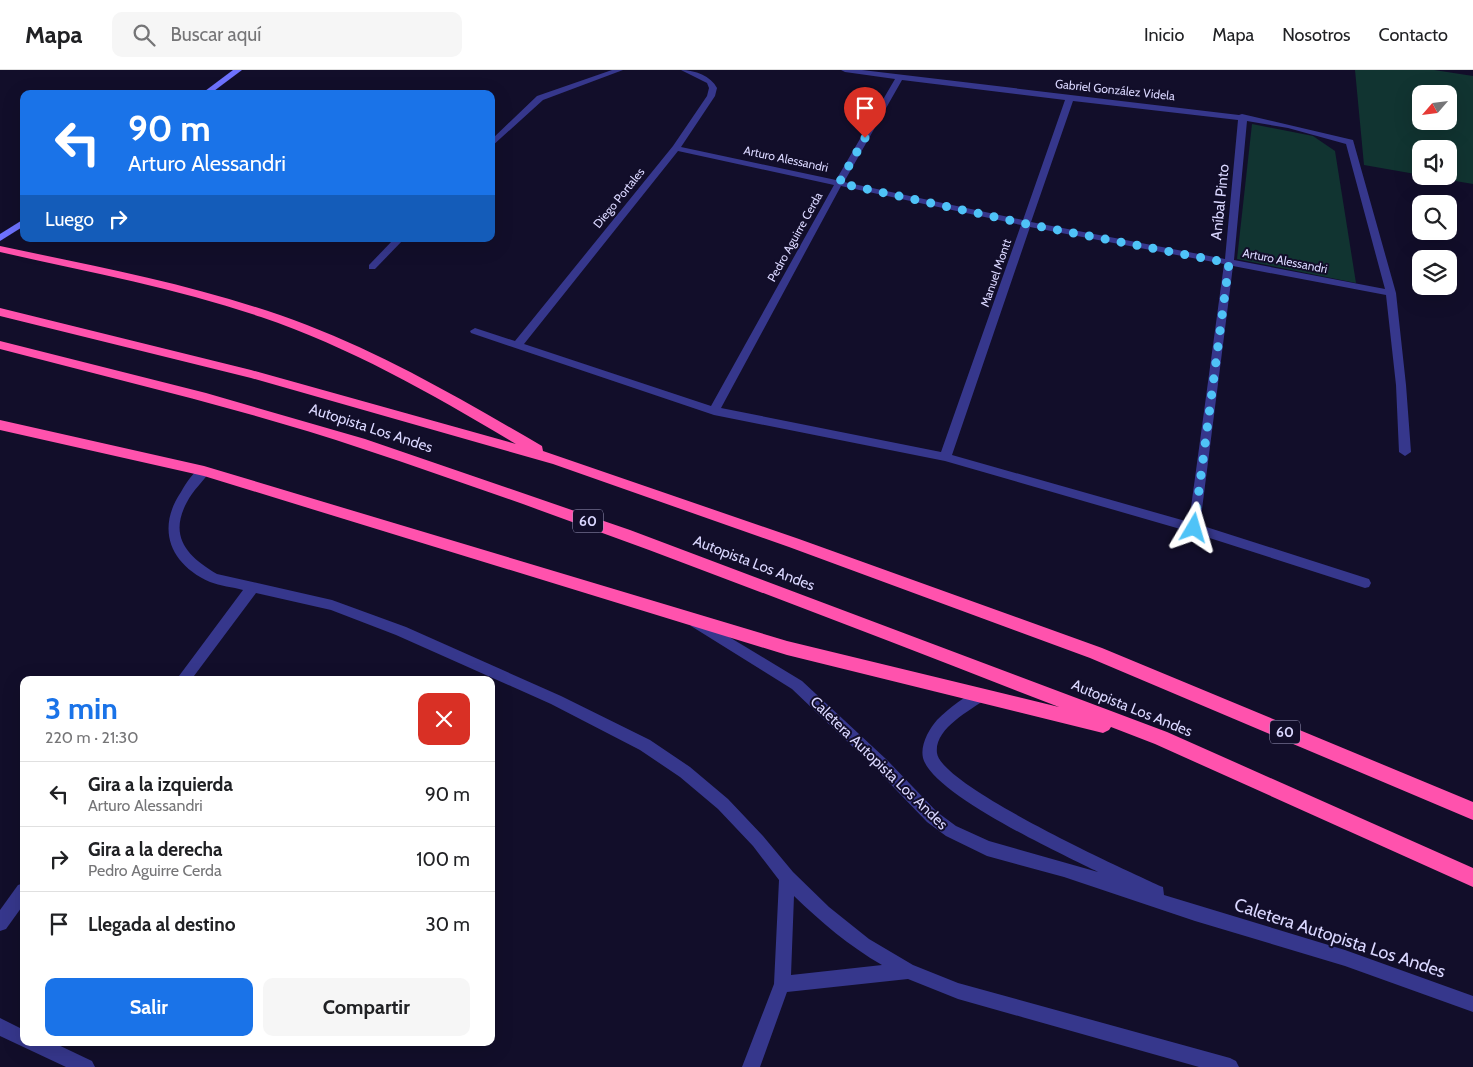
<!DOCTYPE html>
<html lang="es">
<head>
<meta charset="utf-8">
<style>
  :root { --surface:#fff; --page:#f6f6f6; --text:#202124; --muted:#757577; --line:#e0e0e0; --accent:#1a73e8 }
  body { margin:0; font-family:Cabin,sans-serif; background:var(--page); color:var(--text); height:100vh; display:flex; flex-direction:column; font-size:19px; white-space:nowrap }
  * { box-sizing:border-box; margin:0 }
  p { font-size:16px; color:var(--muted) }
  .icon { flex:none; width:28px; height:28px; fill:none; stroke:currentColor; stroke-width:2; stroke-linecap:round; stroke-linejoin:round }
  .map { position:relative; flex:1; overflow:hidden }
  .details { position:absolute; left:20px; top:606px; width:475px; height:370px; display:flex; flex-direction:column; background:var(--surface); border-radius:10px; box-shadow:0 5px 20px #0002 }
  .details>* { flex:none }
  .hud { position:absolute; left:20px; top:20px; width:475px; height:152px; border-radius:10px; box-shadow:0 5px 20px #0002; background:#1a73e8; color:#fff; overflow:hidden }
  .needle { width:32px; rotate:242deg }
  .tools { position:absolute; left:1412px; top:15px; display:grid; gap:10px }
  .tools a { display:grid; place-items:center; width:45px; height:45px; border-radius:10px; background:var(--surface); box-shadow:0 5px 20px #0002; font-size:25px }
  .pin { position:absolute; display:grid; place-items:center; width:42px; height:42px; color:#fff; margin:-51px -21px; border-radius:50% 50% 50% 0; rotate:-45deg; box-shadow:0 0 5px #0007 }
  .pin .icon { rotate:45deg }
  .me { position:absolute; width:55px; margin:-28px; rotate:7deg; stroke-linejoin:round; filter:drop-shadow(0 0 4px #0008) }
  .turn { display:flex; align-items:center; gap:18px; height:105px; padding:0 25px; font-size:22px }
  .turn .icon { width:65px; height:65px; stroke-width:2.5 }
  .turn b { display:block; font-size:35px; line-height:42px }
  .then { display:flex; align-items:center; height:48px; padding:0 25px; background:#0003; gap:10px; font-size:19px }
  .round { display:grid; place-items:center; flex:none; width:52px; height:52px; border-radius:10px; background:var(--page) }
  .overview { display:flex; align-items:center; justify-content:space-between; height:85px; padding:0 25px }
  h1 { font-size:30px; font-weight:700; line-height:38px; color:var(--accent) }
  .action { display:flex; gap:10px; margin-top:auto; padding:10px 25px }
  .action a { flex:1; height:58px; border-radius:10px; background:var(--accent); color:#fff; font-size:20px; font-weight:700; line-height:58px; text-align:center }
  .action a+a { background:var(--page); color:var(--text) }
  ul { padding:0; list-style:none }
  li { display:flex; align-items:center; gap:15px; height:65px; padding:0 25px; border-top:1px solid var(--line) }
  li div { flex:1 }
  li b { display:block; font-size:19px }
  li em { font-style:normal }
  header { display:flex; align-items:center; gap:30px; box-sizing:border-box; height:70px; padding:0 25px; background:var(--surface); border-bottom:1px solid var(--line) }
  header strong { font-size:24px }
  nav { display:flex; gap:28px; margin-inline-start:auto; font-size:18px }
  .search { width:350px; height:45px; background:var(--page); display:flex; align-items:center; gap:12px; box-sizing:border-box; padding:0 18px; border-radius:10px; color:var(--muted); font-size:19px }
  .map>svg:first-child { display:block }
  .green { fill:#113431; fill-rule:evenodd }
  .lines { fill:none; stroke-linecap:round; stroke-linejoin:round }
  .service { fill:#36378c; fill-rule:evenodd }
  .minor { fill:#36378c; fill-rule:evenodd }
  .secondary { fill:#6e72ff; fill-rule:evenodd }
  .motorway { fill:#ff52ad; fill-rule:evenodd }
  .route { stroke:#4fc3f7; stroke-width:9; stroke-dasharray:0 16.2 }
  .labels { text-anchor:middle; stroke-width:4; stroke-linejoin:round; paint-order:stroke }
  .far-street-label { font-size:12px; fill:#dad7ff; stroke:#120e2a }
  .shield { fill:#120e2a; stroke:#9e9bbf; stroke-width:1 }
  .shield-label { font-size:14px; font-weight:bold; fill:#dad7ff }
  .street-label { font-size:15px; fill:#dad7ff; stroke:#120e2a }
  .near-street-label { font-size:18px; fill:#dad7ff; stroke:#120e2a }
</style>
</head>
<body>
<header>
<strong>Mapa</strong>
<div class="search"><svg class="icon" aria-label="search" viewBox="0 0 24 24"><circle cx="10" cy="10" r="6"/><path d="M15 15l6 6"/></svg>Buscar aquí</div>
<nav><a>Inicio</a><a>Mapa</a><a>Nosotros</a><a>Contacto</a></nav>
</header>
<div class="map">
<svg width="1473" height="997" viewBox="0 0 1473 997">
  <rect width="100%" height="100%" fill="#120e2a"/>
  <g class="green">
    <path d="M 1355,0 L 1434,0 L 1473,6 L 1473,114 L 1426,106 L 1449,106 L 1449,79 L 1421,79 L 1421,105 L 1364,95 ZM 1421,24 L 1449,24 L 1449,51 L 1421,51 Z"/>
    <path d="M 1252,54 L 1313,66 L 1335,81 L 1356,213 L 1237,189 Z"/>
  </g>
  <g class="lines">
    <g class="service">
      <path d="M 204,397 L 210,401 C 203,412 193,420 187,432 C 168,467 188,487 217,504 L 332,530 L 406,557 L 561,626 L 650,670 L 690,697 L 728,729 L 763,766 L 793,802 L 829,837 L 869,869 L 913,895 L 958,913 L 1230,988 L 1236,991 L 1239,997 L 1199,997 L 958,929 L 908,909 L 787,922 L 760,997 L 742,997 L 774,914 L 779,810 L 753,776 L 718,739 L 680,707 L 640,680 L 551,634 L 396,565 L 331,540 L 256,523 L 191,610 L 176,610 L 243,520 C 233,517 220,516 210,512 C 170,494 156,459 181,422 C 186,413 194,400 204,397 ZM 794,826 C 821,852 849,876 882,895 L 791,905 Z"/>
      <path d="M 24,813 L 24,834 L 6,859 L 0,861 L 0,840 L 18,815 Z"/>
      <path d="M 0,948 L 24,960 L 24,972 L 52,972 L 92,991 L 95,997 L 66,997 L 0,966 Z"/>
    </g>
    <g class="minor">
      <path d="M 612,0 L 623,0 L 543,30 L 491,77 L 491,70 L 537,26 Z"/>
      <path d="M 681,0 C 695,0 711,6 717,18 L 715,26 L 681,77 L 836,110 L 895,9 L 845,2 L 841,0 L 862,0 L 1239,45 L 1242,44 L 1353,70 L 1396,223 L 1406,315 L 1411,382 L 1405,386 L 1399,382 L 1396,315 L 1386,225 L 1233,196 L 1200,455 L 1369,509 L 1371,513 L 1369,517 L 1365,518 L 1194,463 L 945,391 L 714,345 L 471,263 L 470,261 L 475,258 L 515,271 L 673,76 L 707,26 L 709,18 L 707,13 ZM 902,10 L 1065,30 L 1023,150 L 844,112 ZM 1073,31 L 1238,50 L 1225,189 L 1031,152 ZM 1247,51 L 1288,58 L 1346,74 L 1385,219 L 1234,190 ZM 678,81 L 834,115 L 711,336 L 524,274 ZM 841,116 L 1021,155 L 941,382 L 721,338 ZM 1030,157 L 1224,194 L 1189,452 L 952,385 Z"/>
      <path d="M 394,169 L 404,169 L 375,199 L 369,199 L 369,195 Z"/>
      <path d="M 696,547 L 802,611 L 887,690 L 937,742 L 956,756 L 989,771 L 1098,802 C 1062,784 933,725 923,688 C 920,675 929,659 937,650 C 949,638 966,625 981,619 L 986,621 L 988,625 L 986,629 C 969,641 934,659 937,683 C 941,716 1127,801 1163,817 L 1164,825 L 1345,880 L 1473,926 L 1473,942 L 1345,896 L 1195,851 L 1064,807 L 987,786 L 946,766 L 927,752 L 877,700 L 792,619 L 691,556 L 689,552 L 691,548 Z"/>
    </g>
    <g class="secondary">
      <path d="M 233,0 L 242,0 L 210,24 L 201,24 Z"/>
      <path d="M 24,149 L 24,156 L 0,171 L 0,164 Z"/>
    </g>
    <g class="motorway">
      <path d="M 0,176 C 103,198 208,217 307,255 C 390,287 466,332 542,376 L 543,381 L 799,469 L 1102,578 L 1473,732 L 1473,750 L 1090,588 L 789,477 L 553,394 L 251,308 L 0,246 L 0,238 L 251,300 L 516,374 C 434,325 352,278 261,247 C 176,218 88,202 0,182 Z"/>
      <path d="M 0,271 L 206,323 L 365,369 L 630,460 L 1167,662 L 1473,798 L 1473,817 L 1155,674 L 1111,657 L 1109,660 L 1103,663 L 787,585 L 204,406 L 0,360 L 0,350 L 204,396 L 787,571 L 1059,637 C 828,548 598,457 363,379 C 244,339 121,311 0,279 Z"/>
    </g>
  </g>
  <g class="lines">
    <path class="route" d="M 865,68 L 839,113 L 1027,154 L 1229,193 L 1194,458"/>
  </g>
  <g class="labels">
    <g class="far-street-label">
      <text transform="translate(1115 20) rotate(6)" y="4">Gabriel González Videla</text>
      <text transform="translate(786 89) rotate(12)" y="4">Arturo Alessandri</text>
      <text transform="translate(619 128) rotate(-51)" y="4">Diego Portales</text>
      <text transform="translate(795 167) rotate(-61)" y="4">Pedro Aguirre Cerda</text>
      <text transform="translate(1285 191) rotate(11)" y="4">Arturo Alessandri</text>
      <text transform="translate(996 203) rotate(-71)" y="4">Manuel Montt</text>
    </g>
    <g class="shield">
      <rect x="573" y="439.5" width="30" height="23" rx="4"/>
      <rect x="1270" y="650.5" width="30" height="23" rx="4"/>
    </g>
    <g class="shield-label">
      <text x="588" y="456">60</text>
      <text x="1285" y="667">60</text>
    </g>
    <g class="street-label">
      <text transform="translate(1220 132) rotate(-84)" y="5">Aníbal Pinto</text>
      <text transform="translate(371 358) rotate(18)" y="5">Autopista Los Andes</text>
      <text transform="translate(754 493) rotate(21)" y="5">Autopista Los Andes</text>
      <text transform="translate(1132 638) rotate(22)" y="5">Autopista Los Andes</text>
      <text transform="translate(879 693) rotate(44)" y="5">Caletera Autopista Los Andes</text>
    </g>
    <g class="near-street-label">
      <text transform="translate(1340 868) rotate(18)" y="6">Caletera Autopista Los Andes</text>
    </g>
  </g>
</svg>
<div class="tools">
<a><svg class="needle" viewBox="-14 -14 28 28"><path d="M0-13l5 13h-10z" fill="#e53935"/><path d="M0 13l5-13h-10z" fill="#757577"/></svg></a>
<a><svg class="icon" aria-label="sound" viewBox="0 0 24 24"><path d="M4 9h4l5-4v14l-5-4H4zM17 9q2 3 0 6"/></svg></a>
<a><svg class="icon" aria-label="search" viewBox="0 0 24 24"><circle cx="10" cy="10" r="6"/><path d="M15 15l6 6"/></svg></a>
<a><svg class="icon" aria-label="layers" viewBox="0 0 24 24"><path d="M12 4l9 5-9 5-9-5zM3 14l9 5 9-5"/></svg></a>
</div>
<div class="pin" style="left:865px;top:68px;background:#d93025"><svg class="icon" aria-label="arrive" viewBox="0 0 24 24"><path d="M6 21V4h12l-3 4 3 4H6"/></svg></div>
<svg class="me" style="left:1194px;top:458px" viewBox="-20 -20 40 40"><path d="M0-17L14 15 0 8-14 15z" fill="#4fc3f7" stroke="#fff" stroke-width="4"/></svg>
<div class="hud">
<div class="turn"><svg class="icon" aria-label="left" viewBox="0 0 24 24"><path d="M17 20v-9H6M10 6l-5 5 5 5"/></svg><div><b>90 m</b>Arturo Alessandri</div></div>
<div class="then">Luego<svg class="icon" aria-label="right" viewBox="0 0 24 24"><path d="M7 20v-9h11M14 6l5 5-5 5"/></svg></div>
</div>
<section class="details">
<div class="overview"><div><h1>3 min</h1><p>220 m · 21:30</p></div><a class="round" style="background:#d93025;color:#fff"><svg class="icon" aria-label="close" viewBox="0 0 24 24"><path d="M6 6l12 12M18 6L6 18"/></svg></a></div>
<ul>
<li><svg class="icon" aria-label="left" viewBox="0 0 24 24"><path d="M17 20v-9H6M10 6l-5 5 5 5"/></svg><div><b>Gira a la izquierda</b><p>Arturo Alessandri</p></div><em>90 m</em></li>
<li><svg class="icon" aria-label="right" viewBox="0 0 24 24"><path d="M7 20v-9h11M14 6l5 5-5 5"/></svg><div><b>Gira a la derecha</b><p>Pedro Aguirre Cerda</p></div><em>100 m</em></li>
<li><svg class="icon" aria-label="arrive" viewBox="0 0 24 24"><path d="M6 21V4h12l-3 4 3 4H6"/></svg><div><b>Llegada al destino</b></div><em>30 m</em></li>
</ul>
<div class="action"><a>Salir</a><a>Compartir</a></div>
</section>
</div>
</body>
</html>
